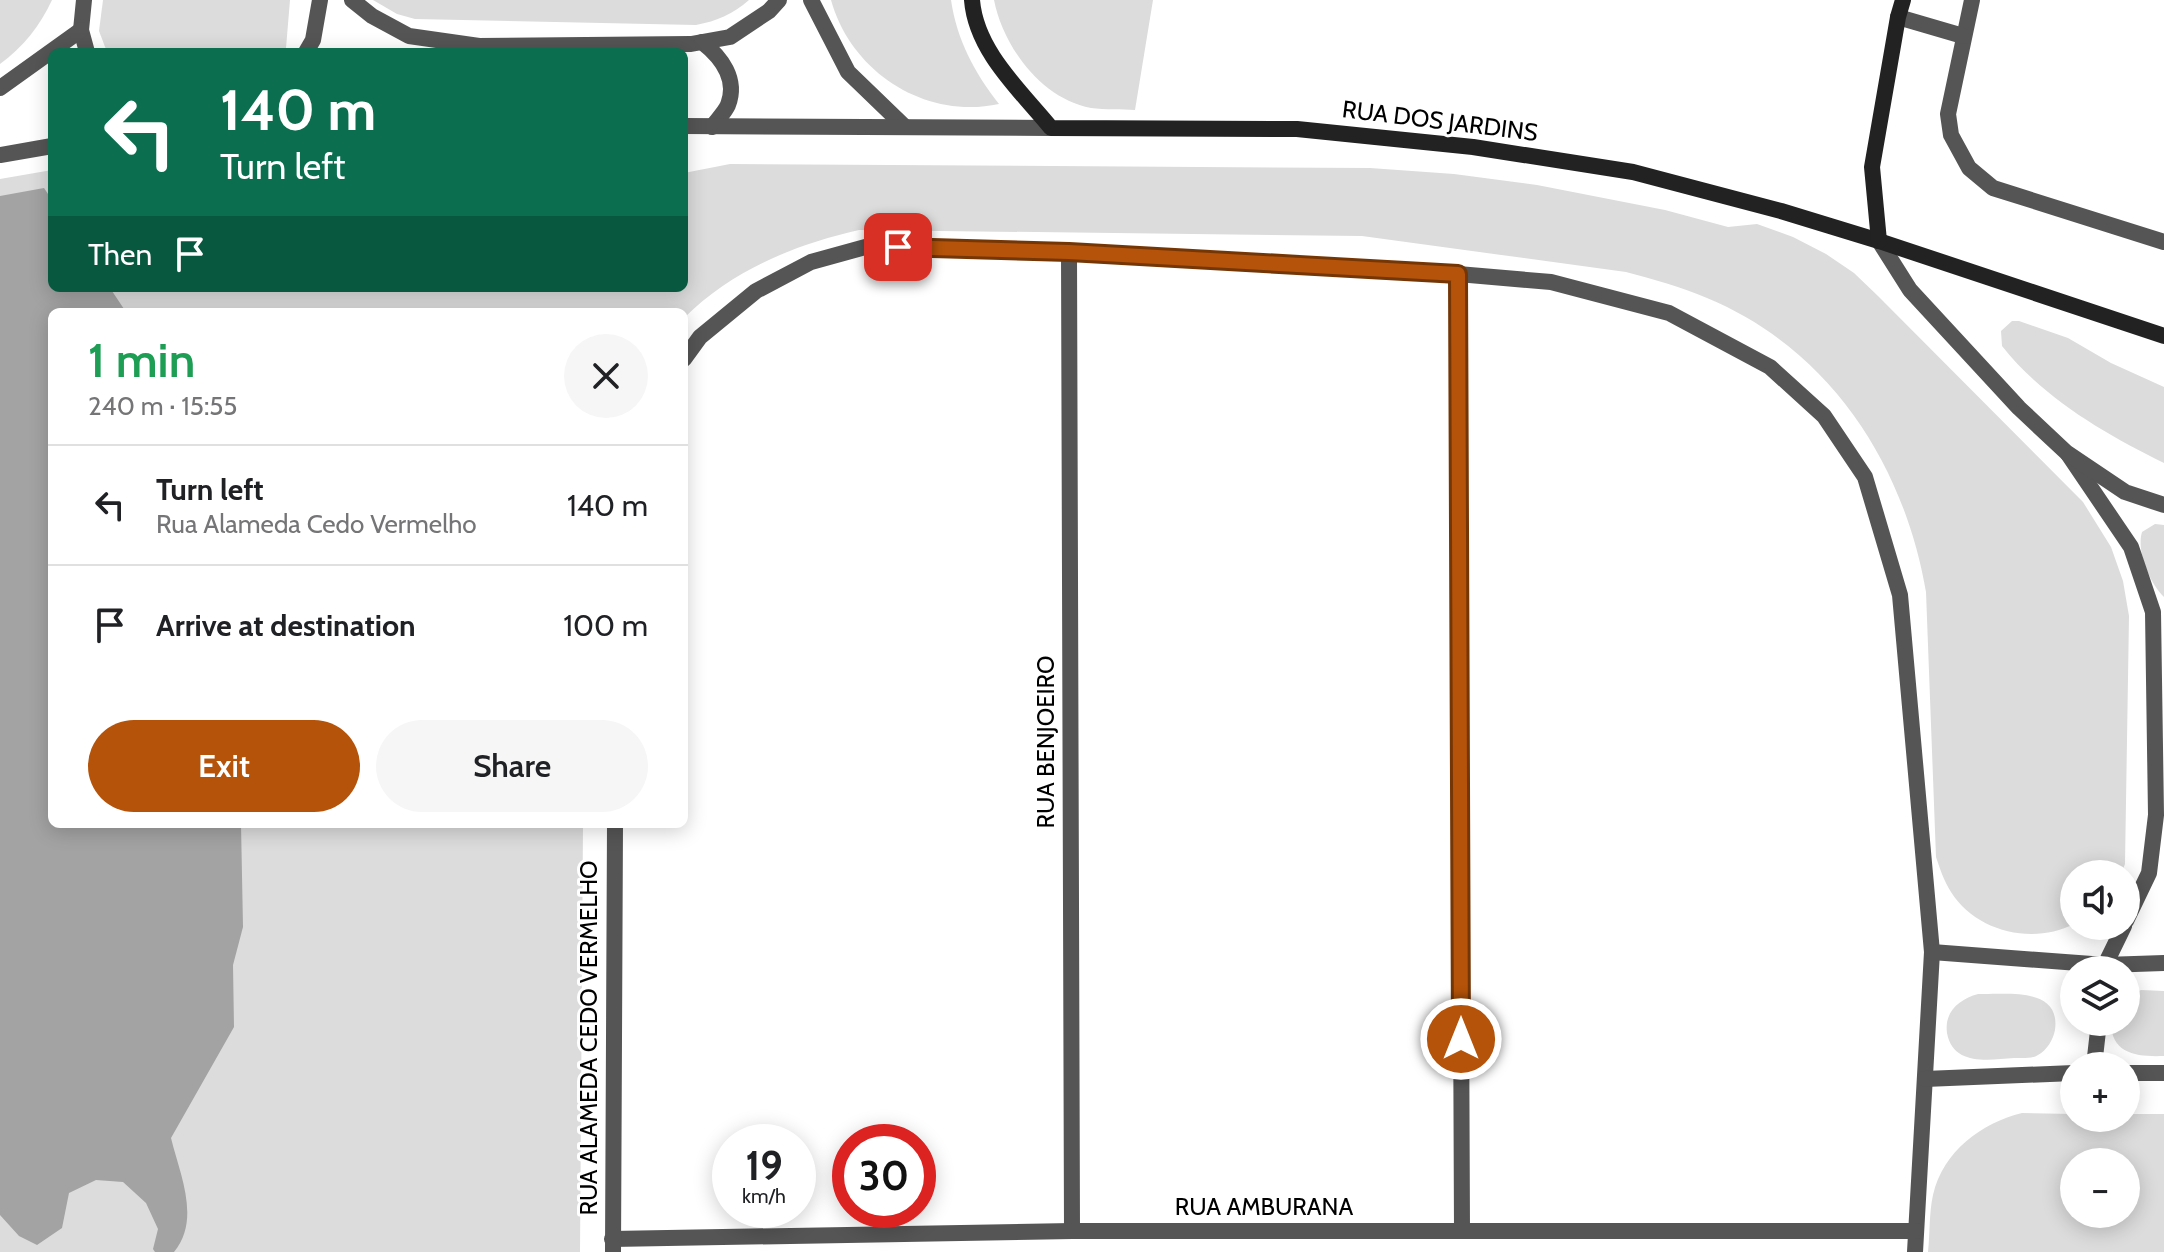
<!DOCTYPE html>
<html lang="en">
<head>
<meta charset="utf-8">
<style>
  :root { --surface:#fff; --page:#f6f6f6; --text:#202124; --muted:#757577; --line:#e0e0e0; --accent:#b45309 }
  body { margin:0; font-family:Cabin,sans-serif; background:var(--page); color:var(--text); height:100vh; display:flex; flex-direction:column; font-size:30px; white-space:nowrap }
  * { box-sizing:border-box; margin:0 }
  p { font-size:26px; color:var(--muted) }
  .icon { flex:none; width:44px; height:44px; fill:none; stroke:currentColor; stroke-width:2; stroke-linecap:round; stroke-linejoin:round }
  .map { position:relative; flex:1; overflow:hidden }
  .panel { position:absolute; left:48px; top:308px; width:640px; height:520px; display:flex; flex-direction:column; background:var(--surface); border-radius:12px; box-shadow:0 4px 20px #0003 }
  .panel>* { flex:none }
  .guide { position:absolute; left:48px; top:48px; width:640px; height:244px; border-radius:12px; box-shadow:0 4px 20px #0003; background:#0b6e4f; color:#fff; overflow:hidden }
  .controls { position:absolute; left:2060px; top:860px; display:grid; gap:16px }
  .controls a { display:grid; place-items:center; width:80px; height:80px; border-radius:50%; background:var(--surface); box-shadow:0 4px 20px #0003; font-size:40px }
  .speed { position:absolute; left:712px; top:1124px; display:flex; gap:16px; font-size:40px; font-weight:700; text-align:center }
  .speed>* { display:grid; place-content:center; width:104px; height:104px; border-radius:50%; background:var(--surface); box-shadow:0 4px 20px #0003; line-height:1 }
  .speed small { font-size:20px; font-weight:400 }
  .speed .limit { border:12px solid #d22; background:#fff; color:#111 }
  .pin { position:absolute; display:grid; place-items:center; width:68px; height:68px; color:#fff; margin:-34px; border-radius:16px; box-shadow:0 4px 12px #0006 }
  .me { position:absolute; width:88px; margin:-44px; rotate:0deg; stroke-linejoin:round; filter:drop-shadow(0 0 6px #0008) }
  .turn { display:flex; align-items:center; gap:28px; height:168px; padding:0 40px; font-size:36px }
  .turn .icon { width:104px; height:104px; stroke-width:2.5 }
  .turn b { display:block; font-size:56px; line-height:68px }
  .then { display:flex; align-items:center; height:76px; padding:0 40px; background:#0003; gap:16px; font-size:30px }
  .round { display:grid; place-items:center; flex:none; width:84px; height:84px; border-radius:42px; background:var(--page) }
  .head { display:flex; align-items:center; justify-content:space-between; height:136px; padding:0 40px }
  h1 { font-size:48px; font-weight:600; line-height:60px; color:#1e9e55 }
  .button { display:flex; gap:16px; margin-top:auto; padding:16px 40px }
  .button a { flex:1; height:92px; border-radius:48px; background:var(--accent); color:#fff; font-size:32px; font-weight:600; line-height:92px; text-align:center }
  .button a+a { background:var(--page); color:var(--text) }
  ul { padding:0; list-style:none }
  li { display:flex; align-items:center; gap:24px; height:120px; padding:0 40px; border-top:2px solid var(--line) }
  li div { flex:1 }
  li b { display:block; font-size:30px }
  li em { font-style:normal }
  .map>svg:first-child { display:block }
  .green { fill:#dcdcdc; fill-rule:evenodd }
  .water { fill:#a3a3a3 }
  .lines { fill:none; stroke-linecap:round; stroke-linejoin:round }
  .lane { stroke:#555; stroke-width:16 }
  .street { stroke:#555; stroke-width:16 }
  .secondary { stroke:#222; stroke-width:16 }
  .route-casing { stroke:#753606; stroke-width:20 }
  .route { stroke:#b45309; stroke-width:14 }
  .labels { text-anchor:middle; stroke-width:6; stroke-linejoin:round; paint-order:stroke }
  .street-label { font-size:24px; fill:#000; stroke:#fff }
</style>
</head>
<body>
<div class="map">
<svg width="2164" height="1252" viewBox="0 0 2164 1252">
  <rect width="100%" height="100%" fill="#fff"/>
  <g class="green">
    <path d="M 0,0 L 52,0 C 40,26 23,47 0,64 Z"/>
    <path d="M 103,0 L 290,0 L 286,48 L 284,52 L 107,52 L 99,31 Z"/>
    <path d="M 373,0 L 749,0 C 733,14 717,21 696,25 L 415,19 L 397,14 Z"/>
    <path d="M 831,0 L 951,0 C 957,40 974,72 999,104 C 925,120 851,72 831,0 Z"/>
    <path d="M 994,0 L 1153,0 L 1135,110 C 1121,109 1105,110 1091,108 C 1041,99 1003,46 994,0 Z"/>
    <path d="M 730,164 L 1370,168 L 1454,174 L 1537,185 L 1665,210 L 1728,227 L 1757,224 L 1793,237 L 1826,254 L 1854,273 L 1878,296 L 2083,502 L 2111,547 L 2123,581 L 2129,616 L 2125,864 L 2121,874 L 2074,874 L 2074,924 C 2033,945 1976,932 1951,892 C 1944,881 1940,869 1936,857 L 1926,592 C 1904,464 1830,349 1707,298 C 1681,287 1653,279 1626,272 L 1362,236 L 859,230 C 794,245 732,270 684,318 L 684,312 L 52,312 L 52,824 L 583,824 L 580,1252 L 0,1252 L 0,179 L 52,170 L 52,288 L 684,288 L 684,173 Z"/>
    <path d="M 2012,321 L 2019,321 L 2068,338 L 2111,363 L 2164,387 L 2164,463 C 2105,434 2043,398 2002,346 L 2001,331 Z"/>
    <path d="M 2155,524 L 2164,525 L 2164,597 C 2150,584 2136,551 2142,532 Z"/>
    <path d="M 2141,990 L 2164,991 L 2164,1056 C 2137,1057 2111,1054 2111,1022 L 2126,1022 L 2126,996 Z"/>
    <path d="M 1978,994 C 2006,995 2061,986 2055,1030 C 2053,1040 2047,1050 2038,1055 C 2032,1059 2021,1058 2014,1058 C 1988,1060 1953,1066 1947,1033 C 1944,1011 1960,999 1978,994 Z"/>
    <path d="M 2022,1113 L 2074,1114 L 2074,1118 L 2126,1118 L 2126,1114 L 2164,1114 L 2164,1252 L 1928,1252 C 1930,1233 1929,1213 1933,1195 C 1943,1151 1982,1123 2022,1113 ZM 2126,1162 L 2126,1214 L 2074,1214 L 2074,1162 Z"/>
  </g>
  <path class="water" d="M 44,188 L 52,200 L 52,288 L 110,288 L 126,312 L 52,312 L 52,824 L 241,824 L 243,927 L 233,965 L 234,1027 L 171,1138 C 180,1175 201,1219 174,1252 L 155,1252 L 153,1249 L 158,1229 L 146,1203 L 123,1182 L 96,1180 L 69,1193 L 62,1228 L 37,1245 L 19,1236 L 0,1215 L 0,196 Z"/>
  <g class="lines">
    <g class="lane">
      <path d="M 1972,0 L 1948,114 L 1951,135 L 1969,168 L 1993,188 L 2164,242"/>
      <path d="M 1898,17 L 1963,36"/>
      <path d="M 2068,454 L 2131,547 L 2153,612 L 2156,815 L 2149,873 L 2126,921"/>
      <path d="M 2105,965 L 2124,926"/>
    </g>
    <g class="street">
      <path d="M 84,0 L 81,30 L 87,52"/>
      <path d="M 352,0 L 372,16 L 409,36 L 479,46 L 691,44 L 730,37 L 769,11 L 779,0"/>
      <path d="M 811,0 L 848,72 L 905,127"/>
      <path d="M 702,42 C 721,57 738,79 728,105 C 725,112 717,120 712,127"/>
      <path d="M 306,52 L 313,40 L 320,0"/>
      <path d="M 0,88 L 81,30"/>
      <path d="M 684,126 L 1051,128"/>
      <path d="M 0,155 L 52,146"/>
      <path d="M 1879,241 L 1910,290 L 2019,408 L 2067,453 L 2125,492 L 2164,505"/>
      <path d="M 1069,252 L 1072,1231"/>
      <path d="M 1458,274 L 1462,1230"/>
      <path d="M 684,359 L 700,337 L 756,291 L 811,262 L 869,246 L 1069,252 L 1458,274 L 1551,282 L 1669,313 L 1770,367 L 1824,416 L 1865,477 L 1900,595 L 1932,952 L 1915,1252"/>
      <path d="M 1932,952 L 2105,965 L 2164,963"/>
      <path d="M 2094,1066 L 2099,1022"/>
      <path d="M 2126,1073 L 2164,1073"/>
      <path d="M 1925,1079 L 2074,1073"/>
      <path d="M 612,1239 L 1072,1231 L 1916,1231"/>
      <path d="M 613,1252 L 615,824"/>
    </g>
    <g class="secondary">
      <path d="M 972,0 C 976,51 1020,90 1051,128 L 1297,129 L 1473,147 L 1633,172 L 1781,211 L 1879,241 L 2164,336"/>
      <path d="M 1879,241 L 1872,167 L 1898,17 L 1903,0"/>
    </g>
  </g>
  <g class="lines">
    <defs>
      <path id="route" d="M 898,247 L 1069,252 L 1458,274 L 1461,1039"/>
    </defs>
    <use href="#route" class="route-casing"/>
    <use href="#route" class="route"/>
  </g>
  <g class="labels">
    <g class="street-label">
      <text transform="translate(1440 121) rotate(7)" y="8">RUA DOS JARDINS</text>
      <text transform="translate(1046 742) rotate(-90)" y="8">RUA BENJOEIRO</text>
      <text transform="translate(589 1038) rotate(-90)" y="8">RUA ALAMEDA CEDO VERMELHO</text>
      <text x="1264" y="1215">RUA AMBURANA</text>
    </g>
  </g>
</svg>
<div class="controls">
<a><svg class="icon" aria-label="sound" viewBox="0 0 24 24"><path d="M4 9h4l5-4v14l-5-4H4zM17 9q2 3 0 6"/></svg></a>
<a><svg class="icon" aria-label="layers" viewBox="0 0 24 24"><path d="M12 4l9 5-9 5-9-5zM3 14l9 5 9-5"/></svg></a>
<a>+</a>
<a>−</a>
</div>
<div class="speed"><div>19<small>km/h</small></div><div class="limit">30</div></div>
<div class="pin" style="left:898px;top:247px;background:#d93025"><svg class="icon" aria-label="arrive" viewBox="0 0 24 24"><path d="M6 21V4h12l-3 4 3 4H6"/></svg></div>
<svg class="me" style="left:1461px;top:1039px" viewBox="-20 -20 40 40"><circle r="17" fill="#b45309" stroke="#fff" stroke-width="3"/><path d="M0-11L8 9 0 5-8 9z" fill="#fff"/></svg>
<div class="guide">
<div class="turn"><svg class="icon" aria-label="left" viewBox="0 0 24 24"><path d="M17 20v-9H6M10 6l-5 5 5 5"/></svg><div><b>140 m</b>Turn left</div></div>
<div class="then">Then<svg class="icon" aria-label="arrive" viewBox="0 0 24 24"><path d="M6 21V4h12l-3 4 3 4H6"/></svg></div>
</div>
<section class="panel">
<div class="head"><div><h1>1 min</h1><p>240 m · 15:55</p></div><a class="round"><svg class="icon" aria-label="close" viewBox="0 0 24 24"><path d="M6 6l12 12M18 6L6 18"/></svg></a></div>
<ul>
<li><svg class="icon" aria-label="left" viewBox="0 0 24 24"><path d="M17 20v-9H6M10 6l-5 5 5 5"/></svg><div><b>Turn left</b><p>Rua Alameda Cedo Vermelho</p></div><em>140 m</em></li>
<li><svg class="icon" aria-label="arrive" viewBox="0 0 24 24"><path d="M6 21V4h12l-3 4 3 4H6"/></svg><div><b>Arrive at destination</b></div><em>100 m</em></li>
</ul>
<div class="button"><a>Exit</a><a>Share</a></div>
</section>
</div>
</body>
</html>
